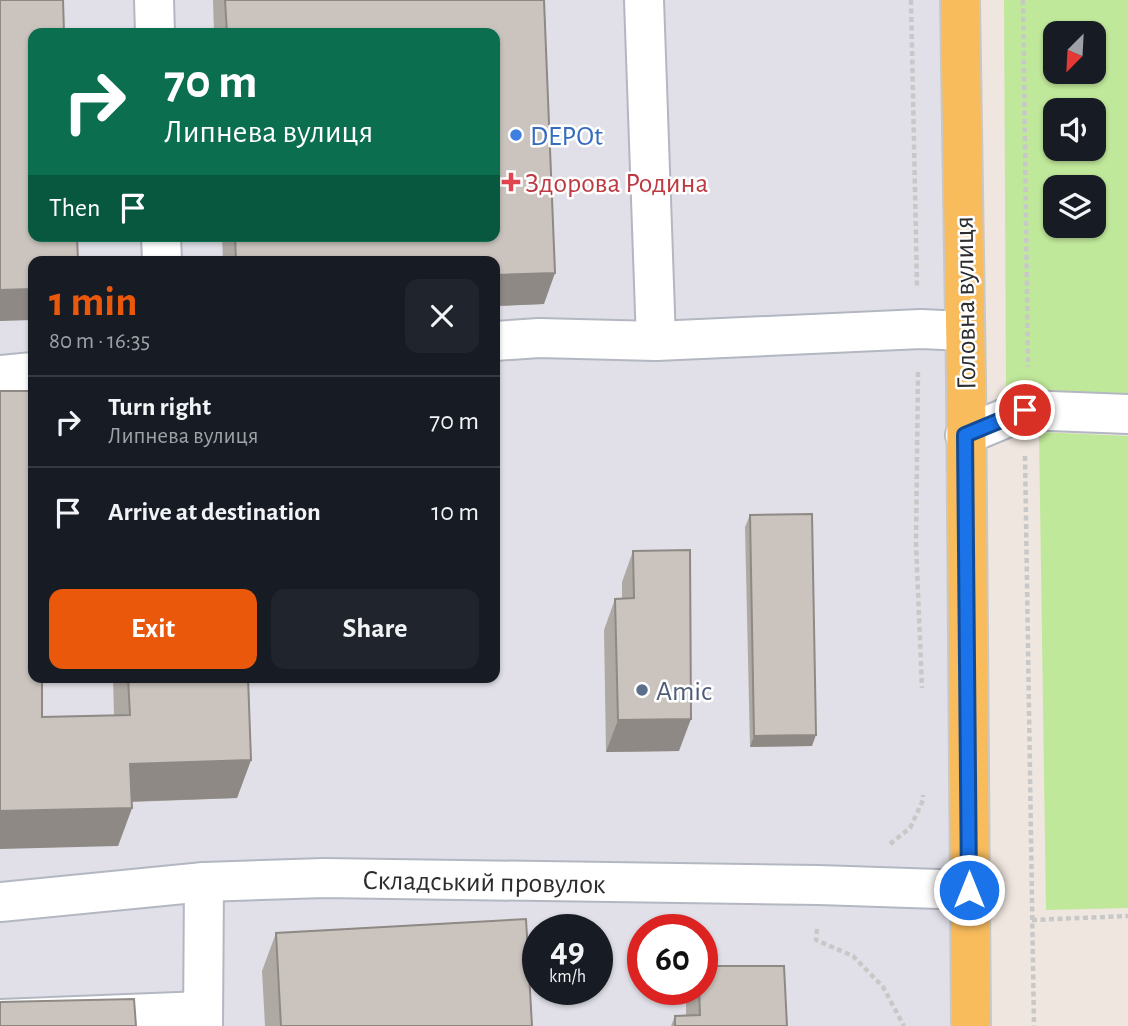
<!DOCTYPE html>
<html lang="en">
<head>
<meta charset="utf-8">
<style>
  :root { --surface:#171b24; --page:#20242c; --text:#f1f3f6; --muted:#9ea1a6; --line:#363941; --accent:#ea580c }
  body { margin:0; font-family:"Alegreya Sans",sans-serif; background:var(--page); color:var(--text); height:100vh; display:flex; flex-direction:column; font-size:26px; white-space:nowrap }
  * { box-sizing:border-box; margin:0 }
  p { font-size:23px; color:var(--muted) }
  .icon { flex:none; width:38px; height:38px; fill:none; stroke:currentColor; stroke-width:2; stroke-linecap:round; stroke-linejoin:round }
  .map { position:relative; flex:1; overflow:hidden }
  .side { position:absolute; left:28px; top:256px; width:472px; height:427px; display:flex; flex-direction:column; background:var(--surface); border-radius:14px; box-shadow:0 2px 5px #0004 }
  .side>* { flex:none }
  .hud { position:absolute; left:28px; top:28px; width:472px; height:214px; border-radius:14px; box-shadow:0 2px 5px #0004; background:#0b6e4f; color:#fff; overflow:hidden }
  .needle { width:46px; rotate:204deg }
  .fabs { position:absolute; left:1043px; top:21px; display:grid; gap:14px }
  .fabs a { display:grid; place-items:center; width:63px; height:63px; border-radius:14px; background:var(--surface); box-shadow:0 2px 5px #0004; font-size:35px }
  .speed { position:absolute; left:522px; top:914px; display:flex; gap:14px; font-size:35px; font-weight:700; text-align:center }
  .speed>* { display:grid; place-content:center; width:91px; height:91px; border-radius:50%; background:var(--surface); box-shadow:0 2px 5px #0004; line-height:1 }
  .speed small { font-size:18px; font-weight:400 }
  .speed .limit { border:10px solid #d22; background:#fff; color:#111 }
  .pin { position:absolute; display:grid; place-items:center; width:60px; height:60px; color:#fff; margin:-30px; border:4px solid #fff; border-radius:50%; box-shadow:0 2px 7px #0007 }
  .me { position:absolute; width:77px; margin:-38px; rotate:0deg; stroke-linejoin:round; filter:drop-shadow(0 0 5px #0008) }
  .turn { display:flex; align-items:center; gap:24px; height:147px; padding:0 21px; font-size:32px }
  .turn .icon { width:91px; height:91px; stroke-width:2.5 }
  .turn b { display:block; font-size:49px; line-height:60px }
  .then { display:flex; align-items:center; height:66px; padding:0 21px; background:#0003; gap:14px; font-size:26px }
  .round { display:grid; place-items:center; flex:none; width:74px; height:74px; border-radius:14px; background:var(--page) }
  .headline { display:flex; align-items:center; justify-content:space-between; height:119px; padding:0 21px }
  h1 { font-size:42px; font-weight:700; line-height:52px; color:var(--accent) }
  .action { display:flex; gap:14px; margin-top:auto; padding:14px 21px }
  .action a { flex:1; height:80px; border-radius:14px; background:var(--accent); color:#fff; font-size:28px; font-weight:700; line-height:80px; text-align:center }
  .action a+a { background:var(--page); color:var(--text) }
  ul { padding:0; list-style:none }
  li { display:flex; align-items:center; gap:21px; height:91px; padding:0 21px; border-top:2px solid var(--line) }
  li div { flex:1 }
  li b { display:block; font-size:26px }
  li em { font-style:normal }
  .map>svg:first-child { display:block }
  .industrial { fill:#e1e0e8; fill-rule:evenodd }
  .green { fill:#c0e89a; fill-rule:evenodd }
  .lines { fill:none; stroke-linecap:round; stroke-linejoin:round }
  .minor-casing { stroke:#b3b7c1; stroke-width:42 }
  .major-casing { stroke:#c8c8c8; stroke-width:42 }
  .path { stroke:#c8c8c8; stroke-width:4.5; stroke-dasharray:5 3.5; stroke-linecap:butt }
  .minor { stroke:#fff; stroke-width:38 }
  .major { stroke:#f8bc5c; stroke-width:38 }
  .wall { fill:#afa9a3 }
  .shaded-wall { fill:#8e8985 }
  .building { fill:#cbc4be; stroke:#8e8985; stroke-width:2 }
  .route-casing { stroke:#114b97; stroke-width:18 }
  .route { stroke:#1a73e8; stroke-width:12 }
  .shop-dot { fill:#3f7fe0; stroke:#fff; stroke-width:2.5 }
  .health-dot { fill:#e0444e; stroke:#fff; stroke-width:2.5 }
  .service-dot { fill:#5c6f8a; stroke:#fff; stroke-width:2.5 }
  .labels { text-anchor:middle; stroke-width:5; stroke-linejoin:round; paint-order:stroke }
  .shop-label { font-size:28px; fill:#366cbe; stroke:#fff; text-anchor:start }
  .health-label { font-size:28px; fill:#be3a42; stroke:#fff; text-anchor:start }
  .street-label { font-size:28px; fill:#2d2d2d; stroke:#fff }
  .service-label { font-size:28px; fill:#4e5e75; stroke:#fff; text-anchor:start }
</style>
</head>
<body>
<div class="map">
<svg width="1128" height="1026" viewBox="0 0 1128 1026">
  <rect width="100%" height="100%" fill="#efe6df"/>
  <path class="industrial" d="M 0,0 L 945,0 L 960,1026 L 0,1026 ZM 33,33 L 495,33 L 495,236 L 33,236 ZM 33,261 L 495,261 L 495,677 L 33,677 ZM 537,929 L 597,929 L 597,989 L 537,989 ZM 642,929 L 702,929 L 702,989 L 642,989 Z"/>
  <g class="green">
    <path d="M 1004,0 L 1128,0 L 1128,398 L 1006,390 ZM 1055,33 L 1094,33 L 1094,72 L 1055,72 ZM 1055,110 L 1094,110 L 1094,149 L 1055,149 ZM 1055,187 L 1094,187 L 1094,226 L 1055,226 Z"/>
    <path d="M 1039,432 L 1128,436 L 1128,908 L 1046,910 Z"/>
  </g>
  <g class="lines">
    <defs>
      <g id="minor">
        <path d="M 154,0 L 155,33"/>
        <path d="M 644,0 L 656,341"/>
        <path d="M 161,236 L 162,261"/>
        <path d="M 495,341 L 539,338 L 656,341 L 921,329 L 964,331"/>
        <path d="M 0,375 L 33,372"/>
        <path d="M 965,435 L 1025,410 L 1128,414"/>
        <path d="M 0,902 L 204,882 L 324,878 L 819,885 L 969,890"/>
        <path d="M 0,1019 L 203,1011"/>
        <path d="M 203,1026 L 204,882"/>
      </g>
      <path id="major" d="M 960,0 L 966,381 L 971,1026"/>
    </defs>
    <use href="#minor" class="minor-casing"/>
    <use href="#major" class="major-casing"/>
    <g class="path">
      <path d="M 911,0 L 917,286"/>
      <path d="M 1023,0 L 1028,367"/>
      <path d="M 918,372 L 916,544 L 922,688"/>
      <path d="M 1025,456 L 1034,1026"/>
      <path d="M 890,844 L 910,828 L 923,800 L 923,795"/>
      <path d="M 1032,920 L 1128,916"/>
      <path d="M 817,929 L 816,940 L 853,956 L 883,987 L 904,1026"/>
    </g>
    <use href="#minor" class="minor"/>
    <use href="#major" class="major"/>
  </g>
  <g class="wall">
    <path d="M 213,0 L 544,0 L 544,304 L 495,306 L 495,261 L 223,261 L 222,236 L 495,236 L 495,33 L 214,33 Z"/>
    <path d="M 750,515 L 812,746 L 750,747 L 745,527 Z"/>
    <path d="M 633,551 L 679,751 L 606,752 L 604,630 L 615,599 L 622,599 L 622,582 Z"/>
    <path d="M 113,677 L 248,677 L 251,760 L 237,798 L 132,802 L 132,808 L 118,846 L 42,717 L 114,715 Z"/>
    <path d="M 276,933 L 532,1026 L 265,1026 L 262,971 Z"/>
    <path d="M 691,989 L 702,989 L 787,1026 L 671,1026 L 675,1016 L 686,1015 L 686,1003 Z"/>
  </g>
  <g class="shaded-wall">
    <path d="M 555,273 L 544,304 L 495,306 L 495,275 Z"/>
    <path d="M 33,289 L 33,320 L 0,321 L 0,290 Z"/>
    <path d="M 691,719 L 679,751 L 606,752 L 618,720 Z"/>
    <path d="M 816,735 L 812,746 L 750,747 L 754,736 Z"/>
    <path d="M 251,760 L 237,798 L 116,802 L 130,764 Z"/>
    <path d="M 132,808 L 118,846 L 0,849 L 0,811 Z"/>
  </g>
  <g class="building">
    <path d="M 0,0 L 63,0 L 64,33 L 33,33 L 33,236 L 77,236 L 78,261 L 33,261 L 33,289 L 0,290 Z"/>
    <path d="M 225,0 L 544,0 L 555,273 L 495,275 L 495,261 L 236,261 L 235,236 L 495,236 L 495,33 L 227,33 Z"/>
    <path d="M 0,391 L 33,391 L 33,677 L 42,677 L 42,717 L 130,715 L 128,677 L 248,677 L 251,760 L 130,764 L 132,808 L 0,811 Z"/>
    <path d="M 812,514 L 816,735 L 754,736 L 750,515 Z"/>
    <path d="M 690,550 L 691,719 L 618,720 L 615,599 L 634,598 L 633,551 Z"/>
    <path d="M 526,919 L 532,1026 L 281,1026 L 276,933 Z"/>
    <path d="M 702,966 L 784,966 L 787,1026 L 675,1026 L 675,1016 L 700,1015 L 699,989 L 702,989 Z"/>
    <path d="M 134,999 L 136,1026 L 0,1026 L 0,1002 Z"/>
  </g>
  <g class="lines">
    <defs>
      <path id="route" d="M 969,890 L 965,435 L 1025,410"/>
    </defs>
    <use href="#route" class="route-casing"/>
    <use href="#route" class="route"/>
  </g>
  <circle class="shop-dot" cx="516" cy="135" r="7"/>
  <path class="health-dot" d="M507.5 171.5h7v7h7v7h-7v7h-7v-7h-7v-7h7z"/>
  <circle class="service-dot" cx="642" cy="690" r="7"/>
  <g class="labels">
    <g class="shop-label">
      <text x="530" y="145">DEPOt</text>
    </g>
    <g class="health-label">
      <text x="525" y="192">Здорова Родина</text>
    </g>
    <g class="street-label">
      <text transform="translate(964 303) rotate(-91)" y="10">Головна вулиця</text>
      <text transform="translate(484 881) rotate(1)" y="10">Складський провулок</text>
    </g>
    <g class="service-label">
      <text x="656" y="700">Amic</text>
    </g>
  </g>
</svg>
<div class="fabs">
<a><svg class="needle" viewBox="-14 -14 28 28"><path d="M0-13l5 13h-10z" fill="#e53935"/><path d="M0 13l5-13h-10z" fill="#9ea1a6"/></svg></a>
<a><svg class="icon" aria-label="sound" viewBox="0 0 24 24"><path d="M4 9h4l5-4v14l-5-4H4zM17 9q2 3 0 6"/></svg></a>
<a><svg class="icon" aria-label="layers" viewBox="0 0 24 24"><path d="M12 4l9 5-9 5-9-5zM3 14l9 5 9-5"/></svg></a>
</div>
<div class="speed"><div>49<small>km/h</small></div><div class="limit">60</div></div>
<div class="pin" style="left:1025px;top:410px;background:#d93025"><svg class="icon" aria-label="arrive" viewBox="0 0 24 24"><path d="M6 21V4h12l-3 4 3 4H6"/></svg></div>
<svg class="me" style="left:969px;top:890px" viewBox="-20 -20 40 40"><circle r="17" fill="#1a73e8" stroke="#fff" stroke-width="3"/><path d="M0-11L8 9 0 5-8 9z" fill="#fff"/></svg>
<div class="hud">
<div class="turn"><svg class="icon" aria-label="right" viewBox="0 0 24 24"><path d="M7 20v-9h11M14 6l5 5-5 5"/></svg><div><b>70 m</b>Липнева вулиця</div></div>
<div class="then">Then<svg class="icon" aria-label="arrive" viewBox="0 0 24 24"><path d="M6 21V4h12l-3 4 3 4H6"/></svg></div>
</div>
<section class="side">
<div class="headline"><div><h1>1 min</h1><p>80 m · 16:35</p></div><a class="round"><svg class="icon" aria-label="close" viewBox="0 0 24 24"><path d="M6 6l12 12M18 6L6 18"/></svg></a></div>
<ul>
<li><svg class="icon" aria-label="right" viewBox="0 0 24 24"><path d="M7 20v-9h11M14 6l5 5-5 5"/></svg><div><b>Turn right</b><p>Липнева вулиця</p></div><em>70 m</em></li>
<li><svg class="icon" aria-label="arrive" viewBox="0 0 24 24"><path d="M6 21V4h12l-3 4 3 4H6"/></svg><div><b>Arrive at destination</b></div><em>10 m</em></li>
</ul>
<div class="action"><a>Exit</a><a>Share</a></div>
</section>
</div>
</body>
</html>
